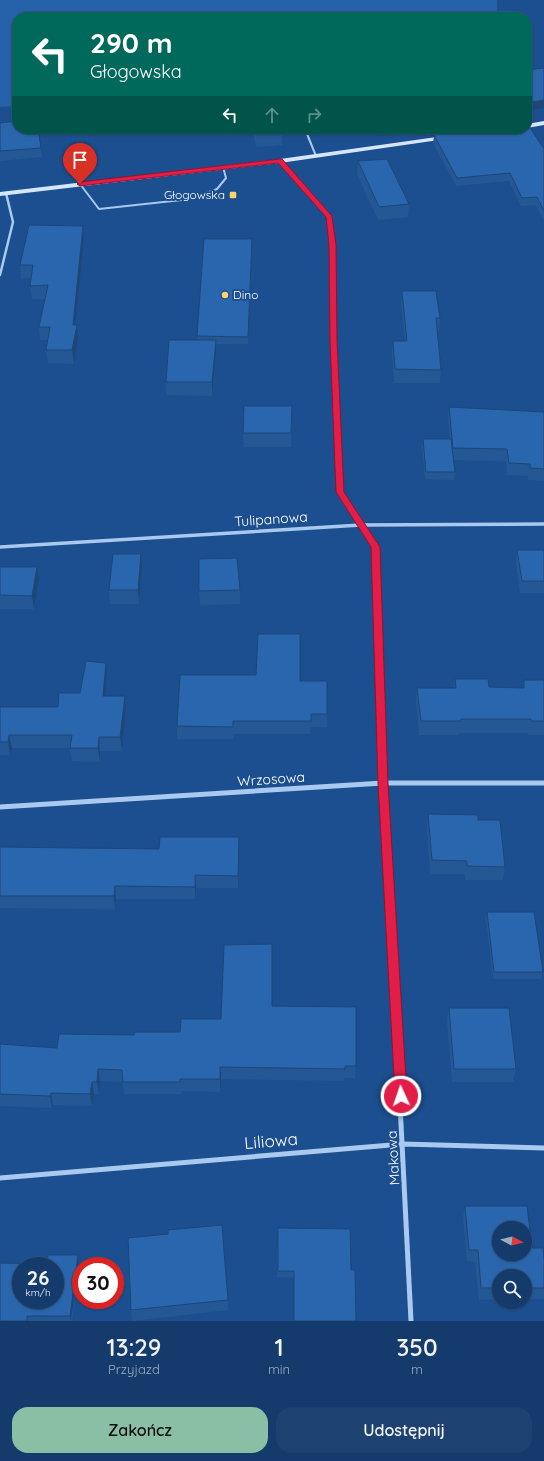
<!DOCTYPE html>
<html lang="pl">
<head>
<meta charset="utf-8">
<style>
  :root { --surface:#143b6b; --page:#1d4271; --text:#f1f3f6; --muted:#9dadc1; --line:#33557e; --accent:#8abfa5 }
  body { margin:0; font-family:Quicksand,sans-serif; background:var(--page); color:var(--text); height:100vh; display:flex; flex-direction:column; font-size:15px; white-space:nowrap }
  * { box-sizing:border-box; margin:0 }
  p { font-size:13px; color:var(--muted) }
  .icon { flex:none; width:22px; height:22px; fill:none; stroke:currentColor; stroke-width:2; stroke-linecap:round; stroke-linejoin:round }
  .map { position:relative; height:1321px; overflow:hidden }
  .side { display:flex; flex-direction:column; background:var(--surface); flex:1 }
  .side>* { flex:none }
  .banner { position:absolute; left:12px; top:12px; width:520px; height:122px; border-radius:16px; box-shadow:0 1px 3px #0004,0 0 0 1px var(--line); background:#00695c; color:#fff; overflow:hidden }
  .needle { width:26px; rotate:97deg }
  .fabs { position:absolute; left:492px; top:1221px; display:grid; gap:8px }
  .fabs a { display:grid; place-items:center; width:40px; height:40px; border-radius:50%; background:var(--surface); box-shadow:0 1px 3px #0004,0 0 0 1px var(--line); font-size:20px }
  .speed { position:absolute; left:12px; top:1257px; display:flex; gap:8px; font-size:20px; font-weight:700; text-align:center }
  .speed>* { display:grid; place-content:center; width:52px; height:52px; border-radius:50%; background:var(--surface); box-shadow:0 1px 3px #0004,0 0 0 1px var(--line); line-height:1 }
  .speed small { font-size:10px; font-weight:400 }
  .speed .limit { border:6px solid #d22; background:#fff; color:#111 }
  .pin { position:absolute; display:grid; place-items:center; width:34px; height:34px; color:#fff; margin:-41px -17px; border-radius:50% 50% 50% 0; rotate:-45deg; box-shadow:0 0 4px #0007 }
  .pin .icon { rotate:45deg }
  .me { position:absolute; width:44px; margin:-22px; rotate:357deg; stroke-linejoin:round; filter:drop-shadow(0 0 3px #0008) }
  .turn { display:flex; align-items:center; gap:14px; height:84px; padding:0 12px; font-size:18px }
  .turn .icon { width:52px; height:52px; stroke-width:2.5 }
  .turn b { display:block; font-size:28px; line-height:34px }
  .lanes { display:flex; align-items:center; height:38px; padding:0 12px; background:#0003; justify-content:center; gap:20px; direction:ltr }
  .lanes .off { opacity:.35 }
  .eta { display:flex; justify-content:space-evenly; align-items:center; height:68px; text-align:center }
  .eta b { font-size:24px; font-weight:600; line-height:28px }
  .button { display:flex; gap:8px; margin-top:auto; padding:8px 12px }
  .button a { flex:1; height:46px; border-radius:16px; background:var(--accent); color:#111; font-size:16px; font-weight:600; line-height:46px; text-align:center }
  .button a+a { background:var(--page); color:var(--text) }
  .map>svg:first-child { display:block }
  .green { fill:#2461a8 }
  .lines { fill:none; stroke-linecap:round; stroke-linejoin:round }
  .lane { stroke:#a9c9ee; stroke-width:2 }
  .street-far2 { stroke:#a9c9ee; stroke-width:2.5 }
  .street-far1 { stroke:#a9c9ee; stroke-width:3.5 }
  .street { stroke:#a9c9ee; stroke-width:5 }
  .secondary { fill:#d6e6fa; fill-rule:evenodd }
  .wall { fill:#245895 }
  .shaded-wall { fill:#1d4779 }
  .building { fill:#2a66ad; stroke:#1d4779; fill-rule:evenodd }
  .route { fill:#e11d48; stroke:#92132f }
  .poi-dot { fill:#ffd166; stroke:#1b4f8f; stroke-width:1.5 }
  .labels { text-anchor:middle; stroke-width:4; stroke-linejoin:round; paint-order:stroke }
  .far-poi-label { font-size:12px; fill:#fff; stroke:#1b4f8f; text-anchor:end }
  .street-label { font-size:14px; fill:#fff; stroke:#1b4f8f }
  .near-street-label { font-size:17px; fill:#fff; stroke:#1b4f8f }
</style>
</head>
<body>
<div class="map">
<svg width="544" height="1321" viewBox="0 0 544 1321">
  <rect width="100%" height="100%" fill="#1b4f8f"/>
  <path class="green" d="M 0,0 L 497,0 L 497,17 L 17,17 L 17,106 L 0,107 Z"/>
  <g class="lines">
    <g class="lane">
      <path d="M 305,129 L 316,156"/>
      <path d="M 80,184 L 99,209 L 191,199 L 217,189 L 226,178 L 223,167"/>
    </g>
    <g class="street-far2">
      <path d="M 280,161 L 329,216 L 333,245 L 333,322"/>
      <path d="M 0,275 L 13,222 L 6,193"/>
    </g>
    <g class="street-far1">
      <path d="M 333,321 L 340,492 L 376,547 L 382,750"/>
      <path d="M 0,547 L 361,525 L 544,524"/>
    </g>
    <g class="street">
      <path d="M 382,749 L 411,1321"/>
      <path d="M 0,807 L 383,783 L 544,783"/>
      <path d="M 0,1178 L 403,1144 L 544,1148"/>
    </g>
    <g class="secondary">
      <path d="M 544,121 L 544,125 L 527,128 L 527,124 Z"/>
      <path d="M 444,136 L 446,137 L 446,139 L 280,163 L 0,196 L 0,192 L 280,159 Z"/>
    </g>
  </g>
  <g class="wall">
    <path d="M 0,123 L 38,129 L 42,157 L 0,161 Z"/>
    <path d="M 252,129 L 282,129 L 282,145 L 256,147 Z"/>
    <path d="M 372,129 L 424,129 L 378,136 Z"/>
    <path d="M 426,129 L 527,129 L 544,149 L 544,219 L 543,219 L 536,205 L 521,206 L 509,181 L 456,186 L 433,143 L 434,136 L 430,137 Z"/>
    <path d="M 358,161 L 409,204 L 408,217 L 378,220 L 357,174 Z"/>
    <path d="M 83,226 L 84,239 L 75,325 L 78,339 L 74,364 L 48,363 L 46,350 L 48,340 L 40,340 L 39,327 L 45,299 L 32,299 L 30,286 L 31,278 L 21,279 L 20,265 Z"/>
    <path d="M 252,246 L 248,344 L 216,344 L 216,353 L 212,396 L 166,395 L 166,382 L 197,340 L 197,336 Z"/>
    <path d="M 402,291 L 440,318 L 439,331 L 437,331 L 441,370 L 440,383 L 394,383 L 392,354 L 393,341 L 405,341 L 401,304 Z"/>
    <path d="M 292,406 L 291,447 L 244,447 L 243,433 Z"/>
    <path d="M 449,407 L 544,412 L 544,481 L 528,480 L 528,476 L 507,475 L 506,461 L 453,460 L 455,472 L 454,480 L 425,479 L 422,446 L 423,439 L 450,439 L 448,419 Z"/>
    <path d="M 517,550 L 544,550 L 544,593 L 520,593 L 516,563 Z"/>
    <path d="M 141,554 L 142,568 L 139,604 L 110,604 L 109,590 Z"/>
    <path d="M 0,567 L 39,580 L 34,609 L 0,609 Z"/>
    <path d="M 240,590 L 240,604 L 200,605 L 199,591 Z"/>
    <path d="M 107,677 L 105,696 L 126,710 L 122,751 L 100,751 L 100,762 L 72,761 L 70,748 L 12,748 L 10,755 L 0,755 L 0,707 L 58,707 Z"/>
    <path d="M 455,679 L 489,687 L 523,688 L 524,680 L 544,680 L 544,735 L 529,735 L 528,733 L 459,733 L 459,735 L 419,735 L 416,702 L 417,688 L 454,688 Z"/>
    <path d="M 300,681 L 327,714 L 327,727 L 311,727 L 310,734 L 234,734 L 233,739 L 177,739 L 177,726 Z"/>
    <path d="M 428,814 L 478,820 L 505,867 L 503,880 L 465,880 L 465,874 L 430,874 L 427,828 Z"/>
    <path d="M 0,847 L 239,850 L 238,888 L 196,888 L 195,899 L 116,899 L 115,909 L 0,908 Z"/>
    <path d="M 487,912 L 543,972 L 541,979 L 493,979 L 486,919 Z"/>
    <path d="M 272,1006 L 356,1066 L 355,1078 L 344,1078 L 344,1081 L 221,1079 L 220,1092 L 181,1091 L 181,1094 L 124,1094 L 123,1082 L 100,1081 L 99,1094 L 94,1094 L 92,1106 L 53,1105 L 52,1108 L 0,1106 L 0,1044 L 57,1048 L 134,1035 L 180,1032 L 221,1019 Z"/>
    <path d="M 449,1008 L 516,1069 L 513,1082 L 452,1082 L 447,1020 Z"/>
    <path d="M 465,1206 L 532,1248 L 544,1259 L 544,1299 L 525,1299 L 525,1276 L 499,1276 L 499,1299 L 479,1300 L 475,1262 L 467,1261 L 463,1218 Z"/>
    <path d="M 278,1228 L 351,1270 L 294,1278 L 277,1277 Z"/>
    <path d="M 78,1255 L 79,1261 L 72,1321 L 0,1321 Z"/>
    <path d="M 228,1300 L 228,1310 L 132,1321 L 131,1310 Z"/>
  </g>
  <g class="shaded-wall">
    <path d="M 544,100 L 544,108 L 527,110 L 527,103 Z"/>
    <path d="M 378,129 L 424,129 L 378,136 Z"/>
    <path d="M 431,129 L 483,129 L 430,137 Z"/>
    <path d="M 83,226 L 84,239 L 74,338 L 73,325 Z"/>
    <path d="M 77,325 L 78,339 L 74,364 L 72,350 Z"/>
    <path d="M 216,340 L 216,353 L 212,396 L 212,382 Z"/>
    <path d="M 141,554 L 142,568 L 139,604 L 138,590 Z"/>
    <path d="M 37,567 L 39,580 L 34,609 L 32,596 Z"/>
    <path d="M 106,663 L 107,677 L 104,710 L 103,696 Z"/>
    <path d="M 125,696 L 126,710 L 122,751 L 120,737 Z"/>
    <path d="M 9,735 L 12,748 L 10,755 L 8,742 Z"/>
    <path d="M 99,737 L 100,751 L 100,762 L 98,748 Z"/>
    <path d="M 239,837 L 239,850 L 238,888 L 238,876 Z"/>
    <path d="M 195,875 L 196,888 L 195,899 Z"/>
    <path d="M 115,886 L 116,899 L 115,909 L 114,896 Z"/>
    <path d="M 220,1067 L 221,1079 L 220,1092 Z"/>
    <path d="M 98,1069 L 100,1081 L 99,1094 L 97,1082 Z"/>
    <path d="M 92,1082 L 94,1094 L 92,1106 L 90,1094 Z"/>
    <path d="M 51,1093 L 53,1105 L 52,1108 L 50,1096 Z"/>
    <path d="M 78,1255 L 79,1261 L 71,1321 L 70,1316 Z"/>
  </g>
  <g class="building">
    <path d="M 544,68 L 544,100 L 527,103 L 527,70 Z"/>
    <path d="M 17,121 L 17,129 L 38,129 L 41,148 L 0,151 L 0,123 Z"/>
    <path d="M 527,123 L 544,149 L 544,211 L 537,197 L 522,198 L 510,173 L 457,178 L 434,135 L 477,129 L 527,129 Z"/>
    <path d="M 255,129 L 282,129 L 282,130 L 256,132 Z"/>
    <path d="M 387,159 L 409,204 L 379,207 L 358,161 Z"/>
    <path d="M 29,225 L 83,226 L 73,325 L 77,325 L 72,350 L 46,350 L 50,327 L 39,327 L 48,285 L 30,286 L 33,265 L 20,265 Z"/>
    <path d="M 204,239 L 252,239 L 248,337 L 197,336 Z"/>
    <path d="M 402,291 L 436,291 L 440,318 L 436,318 L 441,370 L 395,369 L 393,341 L 407,341 Z"/>
    <path d="M 169,340 L 216,340 L 212,382 L 166,382 Z"/>
    <path d="M 244,406 L 292,406 L 291,433 L 243,433 Z"/>
    <path d="M 449,407 L 544,412 L 544,469 L 530,468 L 530,464 L 509,463 L 507,449 L 453,448 Z"/>
    <path d="M 423,439 L 451,439 L 455,472 L 426,472 Z"/>
    <path d="M 517,550 L 544,550 L 544,581 L 522,581 Z"/>
    <path d="M 113,554 L 141,554 L 138,590 L 109,590 Z"/>
    <path d="M 237,558 L 240,590 L 199,591 L 199,559 Z"/>
    <path d="M 0,567 L 37,567 L 32,596 L 0,595 Z"/>
    <path d="M 258,634 L 300,634 L 300,681 L 327,681 L 327,714 L 311,714 L 311,721 L 233,721 L 233,727 L 177,726 L 180,675 L 256,675 Z"/>
    <path d="M 86,661 L 106,663 L 103,696 L 125,696 L 120,737 L 99,737 L 98,748 L 70,748 L 72,735 L 9,735 L 8,742 L 0,742 L 0,707 L 58,707 L 59,693 L 80,693 Z"/>
    <path d="M 455,679 L 488,679 L 489,687 L 524,688 L 524,680 L 544,680 L 544,721 L 531,721 L 531,719 L 461,719 L 460,721 L 421,721 L 417,688 L 456,688 Z"/>
    <path d="M 428,814 L 478,815 L 478,820 L 500,820 L 505,867 L 467,866 L 467,861 L 432,860 Z"/>
    <path d="M 160,837 L 239,837 L 238,876 L 195,875 L 195,887 L 115,886 L 114,896 L 0,896 L 0,847 L 159,849 Z"/>
    <path d="M 487,912 L 534,912 L 543,972 L 494,972 Z"/>
    <path d="M 272,944 L 272,1006 L 356,1007 L 356,1066 L 345,1066 L 345,1069 L 220,1067 L 220,1079 L 180,1079 L 180,1082 L 123,1082 L 122,1070 L 98,1069 L 97,1082 L 92,1082 L 90,1094 L 51,1093 L 50,1096 L 0,1094 L 0,1044 L 57,1048 L 59,1034 L 134,1035 L 135,1032 L 180,1032 L 181,1019 L 221,1019 L 224,945 Z"/>
    <path d="M 449,1008 L 509,1008 L 516,1069 L 454,1069 Z"/>
    <path d="M 465,1206 L 527,1206 L 532,1248 L 543,1248 L 544,1259 L 544,1288 L 525,1288 L 525,1276 L 499,1276 L 499,1288 L 481,1288 L 478,1250 L 469,1250 ZM 499,1228 L 525,1228 L 525,1254 L 499,1254 Z"/>
    <path d="M 222,1225 L 228,1300 L 131,1310 L 128,1238 L 168,1234 L 168,1230 Z"/>
    <path d="M 278,1228 L 350,1229 L 351,1270 L 355,1270 L 356,1321 L 294,1321 L 294,1271 L 278,1271 Z"/>
    <path d="M 48,1255 L 78,1255 L 70,1316 L 27,1316 L 27,1321 L 0,1321 L 0,1263 L 47,1264 ZM 21,1266 L 55,1266 L 55,1300 L 21,1300 Z"/>
  </g>
  <path class="route" d="M 280,159 L 282,159 L 332,216 L 336,245 L 337,340 L 344,492 L 380,547 L 388,783 L 407,1096 L 405,1100 L 401,1102 L 397,1100 L 395,1096 L 378,783 L 371,547 L 336,492 L 330,340 L 329,245 L 326,217 L 278,163 L 80,186 L 77,184 L 80,182 Z"/>
  <g class="poi-dot">
    <rect x="229" y="191" width="8" height="8" rx="2"/>
    <circle cx="225" cy="295" r="4"/>
  </g>
  <g class="labels">
    <g class="far-poi-label">
      <text x="225" y="199">Głogowska</text>
      <text x="233" y="299" text-anchor="start">Dino</text>
    </g>
    <g class="street-label">
      <text transform="translate(271 519) rotate(-4)" y="5">Tulipanowa</text>
      <text transform="translate(271 779) rotate(-4)" y="5">Wrzosowa</text>
      <text transform="translate(393 1158) rotate(-93)" y="5">Makowa</text>
    </g>
    <g class="near-street-label">
      <text transform="translate(271 1141) rotate(-5)" y="6">Liliowa</text>
    </g>
  </g>
</svg>
<div class="fabs">
<a><svg class="needle" viewBox="-14 -14 28 28"><path d="M0-13l5 13h-10z" fill="#e53935"/><path d="M0 13l5-13h-10z" fill="#9dadc1"/></svg></a>
<a><svg class="icon" aria-label="search" viewBox="0 0 24 24"><circle cx="10" cy="10" r="6"/><path d="M15 15l6 6"/></svg></a>
</div>
<div class="speed"><div>26<small>km/h</small></div><div class="limit">30</div></div>
<div class="pin" style="left:80px;top:184px;background:#d93025"><svg class="icon" aria-label="arrive" viewBox="0 0 24 24"><path d="M6 21V4h12l-3 4 3 4H6"/></svg></div>
<svg class="me" style="left:401px;top:1096px" viewBox="-20 -20 40 40"><circle r="17" fill="#e11d48" stroke="#fff" stroke-width="3"/><path d="M0-11L8 9 0 5-8 9z" fill="#fff"/></svg>
<div class="banner">
<div class="turn"><svg class="icon" aria-label="left" viewBox="0 0 24 24"><path d="M17 20v-9H6M10 6l-5 5 5 5"/></svg><div><b>290 m</b>Głogowska</div></div>
<div class="lanes"><svg class="icon" aria-label="left" viewBox="0 0 24 24"><path d="M17 20v-9H6M10 6l-5 5 5 5"/></svg><svg class="icon off" aria-label="ahead" viewBox="0 0 24 24"><path d="M12 20V5M6 11l6-6 6 6"/></svg><svg class="icon off" aria-label="right" viewBox="0 0 24 24"><path d="M7 20v-9h11M14 6l5 5-5 5"/></svg></div>
</div>
</div>
<section class="side">
<div class="eta">
<div><b>13:29</b><p>Przyjazd</p></div>
<div><b>1</b><p>min</p></div>
<div><b>350</b><p>m</p></div>
</div>
<div class="button"><a>Zakończ</a><a>Udostępnij</a></div>
</section>
</body>
</html>
